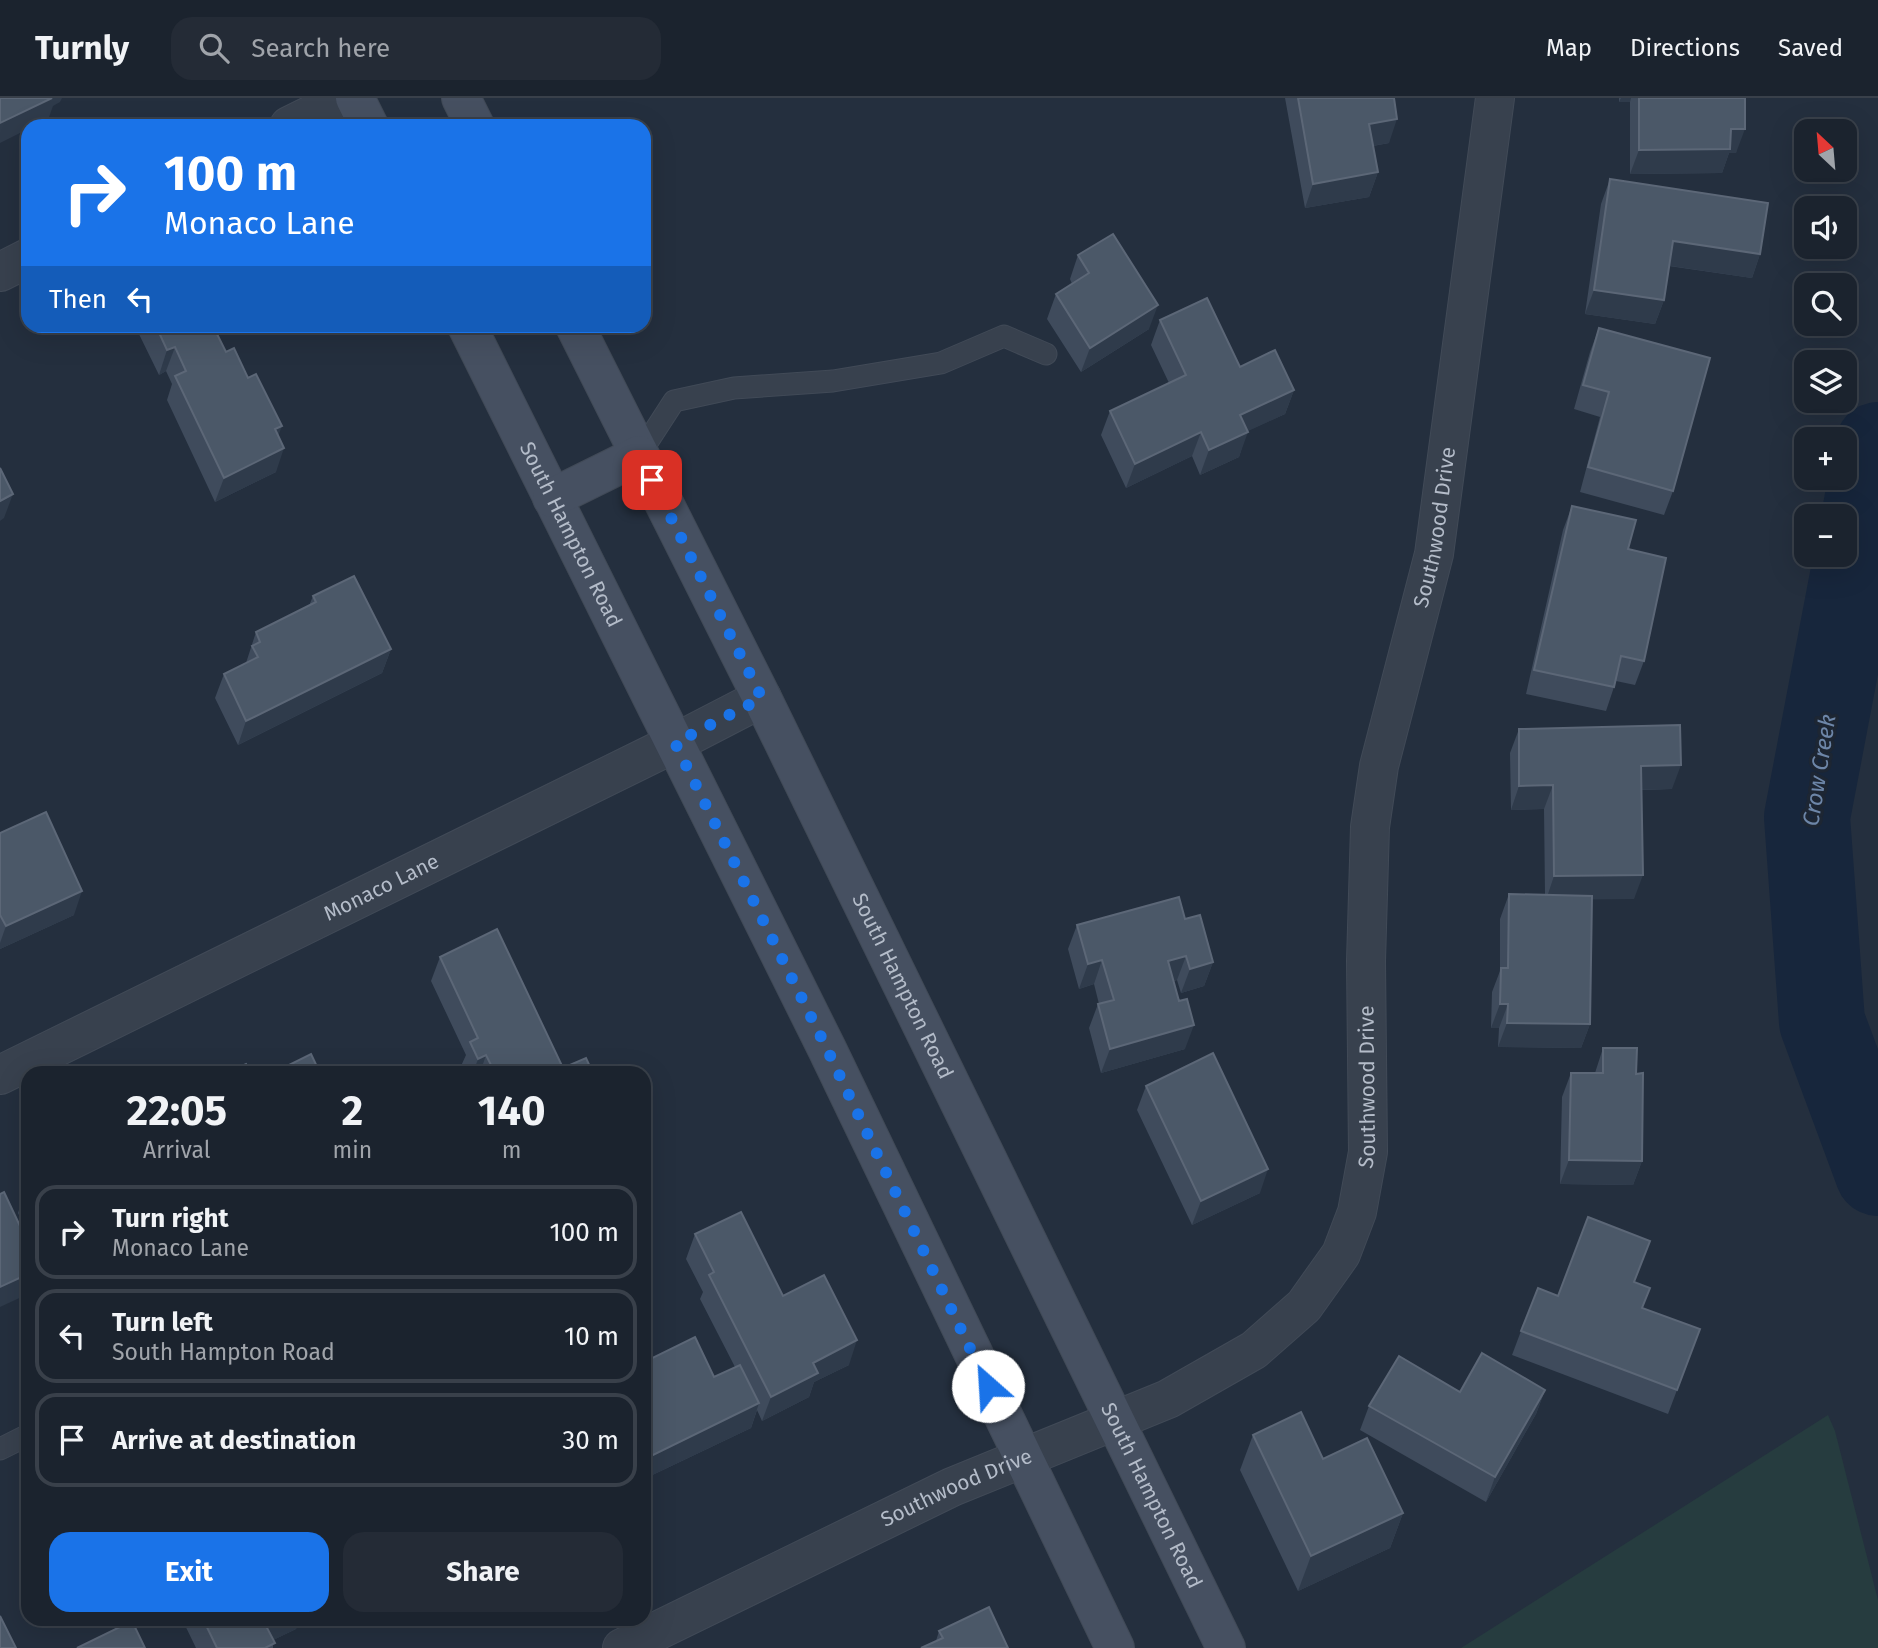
<!DOCTYPE html>
<html lang="en">
<head>
<meta charset="utf-8">
<style>
  :root { --surface:#1b232e; --page:#242b36; --text:#f1f3f6; --muted:#a0a4aa; --line:#39404a; --accent:#1a73e8 }
  body { margin:0; font-family:"Fira Sans",sans-serif; background:var(--page); color:var(--text); height:100vh; display:flex; flex-direction:column; font-size:26px; white-space:nowrap }
  * { box-sizing:border-box; margin:0 }
  p { font-size:23px; color:var(--muted) }
  .icon { flex:none; width:38px; height:38px; fill:none; stroke:currentColor; stroke-width:2; stroke-linecap:round; stroke-linejoin:round }
  .map { position:relative; flex:1; overflow:hidden }
  .sheet { position:absolute; left:21px; top:968px; width:630px; height:560px; display:flex; flex-direction:column; background:var(--surface); border-radius:21px; box-shadow:0 7px 28px #0002,0 0 0 2px var(--line) }
  .sheet>* { flex:none }
  .banner { position:absolute; left:21px; top:21px; width:630px; height:214px; border-radius:21px; box-shadow:0 7px 28px #0002,0 0 0 2px var(--line); background:#1a73e8; color:#fff; overflow:hidden }
  .needle { width:46px; rotate:334deg }
  .fabs { position:absolute; left:1794px; top:21px; display:grid; gap:14px }
  .fabs a { display:grid; place-items:center; width:63px; height:63px; border-radius:14px; background:var(--surface); box-shadow:0 7px 28px #0002,0 0 0 2px var(--line); font-size:35px }
  .pin { position:absolute; display:grid; place-items:center; width:60px; height:60px; color:#fff; margin:-30px; border-radius:14px; box-shadow:0 4px 10px #0006 }
  .me { position:absolute; width:77px; margin:-38px; rotate:334deg; stroke-linejoin:round; filter:drop-shadow(0 0 5px #0008) }
  .turn { display:flex; align-items:center; gap:24px; height:147px; padding:0 28px; font-size:32px }
  .turn .icon { width:91px; height:91px; stroke-width:2.5 }
  .turn b { display:block; font-size:49px; line-height:60px }
  .then { display:flex; align-items:center; height:66px; padding:0 28px; background:#0003; gap:14px; font-size:26px }
  .eta { display:flex; justify-content:space-evenly; align-items:center; height:119px; text-align:center }
  .eta b { font-size:42px; font-weight:700; line-height:49px }
  .button { display:flex; gap:14px; margin-top:auto; padding:14px 28px }
  .button a { flex:1; height:80px; border-radius:21px; background:var(--accent); color:#fff; font-size:28px; font-weight:700; line-height:80px; text-align:center }
  .button a+a { background:var(--page); color:var(--text) }
  ul { padding:0; list-style:none }
  li { display:flex; align-items:center; gap:21px; height:94px; margin:0 14px 10px; padding:0 14px; border:4px solid var(--line); border-radius:21px }
  li div { flex:1 }
  li b { display:block; font-size:26px }
  li em { font-style:normal }
  header { display:flex; align-items:center; gap:42px; box-sizing:border-box; height:98px; padding:0 35px; background:var(--surface); border-bottom:2px solid var(--line) }
  header strong { font-size:33px }
  nav { display:flex; gap:38px; margin-inline-start:auto; font-size:24px }
  .search { width:490px; height:63px; background:var(--page); display:flex; align-items:center; gap:18px; box-sizing:border-box; padding:0 24px; border-radius:21px; color:var(--muted); font-size:26px }
  .map>svg:first-child { display:block }
  .green { fill:#263c3f }
  .lines { fill:none; stroke-linecap:round; stroke-linejoin:round }
  .river { stroke:#17263c; stroke-width:86 }
  .lane-casing { stroke:#414a57; stroke-width:23 }
  .street-casing { stroke:#414a57; stroke-width:40 }
  .secondary-casing { stroke:#414a57; stroke-width:40 }
  .lane { stroke:#38414e; stroke-width:21 }
  .street { stroke:#38414e; stroke-width:38 }
  .secondary { stroke:#465061; stroke-width:38 }
  .wall { fill:#3f4b5c }
  .shaded-wall { fill:#2f3b4b }
  .building { fill:#4b5868; stroke:#5c6777; stroke-width:2 }
  .route { stroke:#1a73e8; stroke-width:12; stroke-dasharray:0 21.6 }
  .labels { text-anchor:middle; stroke-width:7; stroke-linejoin:round; paint-order:stroke }
  .street-label { font-size:21px; fill:#b4bcc9; stroke:#1d2633 }
  .water-label { font-size:23px; font-style:italic; fill:#6d86a8; stroke:#1d2633 }
</style>
</head>
<body>
<header>
<strong>Turnly</strong>
<div class="search"><svg class="icon" aria-label="search" viewBox="0 0 24 24"><circle cx="10" cy="10" r="6"/><path d="M15 15l6 6"/></svg>Search here</div>
<nav><a>Map</a><a>Directions</a><a>Saved</a></nav>
</header>
<div class="map">
<svg width="1878" height="1550" viewBox="0 0 1878 1550">
  <rect width="100%" height="100%" fill="#242f3e"/>
  <path class="green" d="M 1828,1317 L 1835,1333 L 1878,1502 L 1878,1550 L 1461,1550 Z"/>
  <g class="lines">
    <path class="river" d="M 1878,347 L 1807,719 L 1822,924 L 1878,1075"/>
    <defs>
      <g id="lane">
        <path d="M 639,357 L 674,303 L 734,290 L 833,283 L 941,265 L 1004,238 L 1046,256"/>
        <path d="M 0,1351 L 28,1337"/>
      </g>
      <g id="street">
        <path d="M 289,28 L 345,0"/>
        <path d="M 0,174 L 28,160"/>
        <path id="s1" d="M 0,977 L 675,645 L 762,600"/>
        <path id="s2" d="M 622,1550 L 952,1389 L 1168,1301 L 1254,1252 L 1304,1208 L 1341,1156 L 1357,1114 L 1368,1054 L 1366,863 L 1370,729 L 1379,668 L 1434,456 L 1495,0"/>
      </g>
      <g id="secondary">
        <path d="M 355,0 L 369,28"/>
        <path d="M 461,0 L 475,28"/>
        <path id="s3" d="M 467,228 L 827,951 L 1115,1550"/>
        <path id="s4" d="M 575,228 L 762,600 L 1226,1550"/>
        <path d="M 552,400 L 639,357"/>
      </g>
    </defs>
    <use href="#lane" class="lane-casing"/>
    <use href="#street" class="street-casing"/>
    <use href="#secondary" class="secondary-casing"/>
    <use href="#lane" class="lane"/>
    <use href="#street" class="street"/>
    <use href="#secondary" class="secondary"/>
  </g>
  <g class="wall">
    <path d="M 1285,0 L 1394,0 L 1389,45 L 1373,48 L 1378,74 L 1369,99 L 1305,110 Z"/>
    <path d="M 1619,0 L 1745,0 L 1736,55 L 1729,55 L 1722,75 L 1630,76 L 1630,4 L 1619,4 Z"/>
    <path d="M 1610,81 L 1760,156 L 1752,180 L 1669,168 L 1664,202 L 1655,226 L 1585,216 L 1601,106 Z"/>
    <path d="M 1078,157 L 1149,231 L 1081,274 L 1047,221 L 1056,196 L 1072,186 L 1070,181 Z"/>
    <path d="M 1160,222 L 1240,269 L 1294,292 L 1285,316 L 1247,333 L 1239,359 L 1200,377 L 1192,358 L 1126,390 L 1101,337 L 1110,313 L 1169,285 L 1151,247 Z"/>
    <path d="M 135,228 L 222,228 L 218,239 L 226,254 L 278,337 L 276,374 L 215,404 L 167,302 L 172,286 L 166,273 L 159,277 Z"/>
    <path d="M 1599,230 L 1673,393 L 1664,417 L 1580,394 L 1600,319 L 1574,311 L 1590,254 Z"/>
    <path d="M 1572,408 L 1628,451 L 1644,563 L 1635,587 L 1616,583 L 1606,613 L 1526,596 L 1563,432 Z"/>
    <path d="M 313,498 L 391,551 L 382,575 L 238,647 L 215,600 L 224,576 L 246,565 L 256,534 L 309,508 Z"/>
    <path d="M 1519,631 L 1672,691 L 1642,692 L 1634,801 L 1592,801 L 1590,926 L 1581,950 L 1498,949 L 1499,930 L 1491,930 L 1492,894 L 1500,873 L 1500,821 L 1509,796 L 1545,797 L 1544,711 L 1511,712 L 1510,655 Z"/>
    <path d="M 0,735 L 74,817 L 0,851 Z"/>
    <path d="M 1185,821 L 1213,864 L 1204,888 L 1181,895 L 1177,882 L 1174,883 L 1185,951 L 1101,975 L 1089,930 L 1098,906 L 1099,906 L 1094,886 L 1079,891 L 1068,851 L 1077,827 Z"/>
    <path d="M 440,859 L 563,970 L 593,975 L 465,975 L 461,968 L 466,957 L 431,883 Z"/>
    <path d="M 1603,950 L 1636,976 L 1642,1063 L 1633,1087 L 1560,1086 L 1562,999 L 1571,975 L 1595,975 Z"/>
    <path d="M 1146,988 L 1260,1095 L 1192,1127 L 1137,1012 Z"/>
    <path d="M 28,1090 L 28,1136 L 18,1115 L 26,1091 Z"/>
    <path d="M 695,1136 L 783,1198 L 849,1267 L 814,1284 L 809,1299 L 762,1323 L 757,1312 L 751,1330 L 644,1381 L 644,1264 L 714,1279 L 735,1269 L 700,1201 L 703,1194 L 686,1161 Z"/>
    <path d="M 1635,1184 L 1643,1210 L 1700,1231 L 1668,1316 L 1512,1257 L 1521,1233 L 1558,1198 Z"/>
    <path d="M 1545,1292 L 1536,1316 L 1486,1404 L 1360,1332 L 1369,1308 L 1460,1294 Z"/>
    <path d="M 1253,1337 L 1323,1361 L 1403,1415 L 1390,1450 L 1298,1493 L 1240,1372 Z"/>
    <path d="M 182,1521 L 300,1521 L 296,1531 L 273,1542 L 273,1550 L 196,1550 Z"/>
    <path d="M 939,1533 L 1008,1550 L 936,1543 Z"/>
  </g>
  <g class="shaded-wall">
    <path d="M 48,0 L 62,0 L 60,4 L 53,8 L 48,22 L 35,28 L 28,28 L 28,31 L 0,45 L 0,25 Z"/>
    <path d="M 1621,0 L 1631,0 L 1630,4 L 1619,4 Z"/>
    <path d="M 1397,21 L 1389,45 L 1360,50 L 1369,26 Z"/>
    <path d="M 1731,31 L 1745,31 L 1736,55 L 1729,55 L 1722,75 L 1630,76 L 1639,52 Z"/>
    <path d="M 1378,74 L 1369,99 L 1305,110 L 1313,86 Z"/>
    <path d="M 1673,143 L 1760,156 L 1752,180 L 1664,167 Z"/>
    <path d="M 1594,192 L 1664,202 L 1655,226 L 1585,216 Z"/>
    <path d="M 1158,207 L 1149,231 L 1081,274 L 1090,250 Z"/>
    <path d="M 219,228 L 222,228 L 214,250 L 214,230 Z"/>
    <path d="M 175,249 L 166,273 L 159,277 L 167,252 Z"/>
    <path d="M 1294,292 L 1285,316 L 1231,341 L 1240,317 Z"/>
    <path d="M 282,328 L 273,352 L 275,331 Z"/>
    <path d="M 1201,334 L 1192,358 L 1126,390 L 1135,366 Z"/>
    <path d="M 1248,334 L 1239,359 L 1200,377 L 1209,352 Z"/>
    <path d="M 284,350 L 276,374 L 215,404 L 224,380 Z"/>
    <path d="M 13,396 L 4,420 L 0,423 L 0,403 Z"/>
    <path d="M 391,551 L 382,575 L 238,647 L 246,623 Z"/>
    <path d="M 1681,667 L 1672,691 L 1633,692 L 1641,668 Z"/>
    <path d="M 1553,687 L 1544,711 L 1511,712 L 1519,688 Z"/>
    <path d="M 1643,777 L 1634,801 L 1546,802 L 1554,778 Z"/>
    <path d="M 82,793 L 74,817 L 0,851 L 0,845 L 6,828 Z"/>
    <path d="M 1186,858 L 1177,882 L 1159,887 L 1168,863 Z"/>
    <path d="M 1102,862 L 1094,886 L 1079,891 L 1088,866 Z"/>
    <path d="M 1213,864 L 1204,888 L 1181,895 L 1190,871 Z"/>
    <path d="M 1500,906 L 1508,906 L 1499,930 L 1491,930 Z"/>
    <path d="M 1507,925 L 1590,926 L 1581,950 L 1498,949 Z"/>
    <path d="M 1194,927 L 1185,951 L 1101,975 L 1110,951 Z"/>
    <path d="M 486,957 L 480,975 L 473,975 L 478,961 Z"/>
    <path d="M 1569,1062 L 1642,1063 L 1633,1087 L 1560,1086 Z"/>
    <path d="M 1268,1071 L 1260,1095 L 1192,1127 L 1201,1103 Z"/>
    <path d="M 28,1176 L 28,1196 L 0,1209 L 0,1189 Z"/>
    <path d="M 857,1242 L 849,1267 L 814,1284 L 809,1299 L 762,1323 L 771,1299 L 813,1265 Z"/>
    <path d="M 1545,1292 L 1536,1316 L 1486,1404 L 1495,1379 Z"/>
    <path d="M 759,1305 L 751,1330 L 644,1381 L 644,1368 L 647,1360 Z"/>
    <path d="M 1403,1415 L 1390,1450 L 1298,1493 L 1311,1458 Z"/>
    <path d="M 276,1521 L 300,1521 L 296,1531 L 257,1550 L 265,1526 Z"/>
  </g>
  <g class="building">
    <path d="M 0,0 L 52,0 L 0,25 Z"/>
    <path d="M 1298,0 L 1394,0 L 1397,21 L 1369,26 L 1378,74 L 1313,86 Z"/>
    <path d="M 1639,0 L 1745,0 L 1745,31 L 1731,31 L 1730,51 L 1639,52 Z"/>
    <path d="M 1610,81 L 1768,105 L 1760,156 L 1673,143 L 1664,202 L 1594,192 Z"/>
    <path d="M 1113,136 L 1158,207 L 1090,250 L 1056,196 L 1089,175 L 1078,157 Z"/>
    <path d="M 1207,200 L 1240,269 L 1275,252 L 1294,292 L 1240,317 L 1248,334 L 1209,352 L 1201,334 L 1135,366 L 1110,313 L 1186,277 L 1160,222 Z"/>
    <path d="M 156,228 L 219,228 L 214,230 L 226,254 L 234,250 L 248,280 L 256,276 L 282,328 L 275,331 L 284,350 L 224,380 L 175,278 L 186,273 L 175,249 L 167,252 Z"/>
    <path d="M 1599,230 L 1710,260 L 1673,393 L 1588,369 L 1609,294 L 1583,287 Z"/>
    <path d="M 0,370 L 13,396 L 0,403 Z"/>
    <path d="M 1572,408 L 1636,422 L 1628,451 L 1666,460 L 1644,563 L 1621,558 L 1614,589 L 1534,572 Z"/>
    <path d="M 354,478 L 391,551 L 246,623 L 224,576 L 258,559 L 252,548 L 260,544 L 256,534 L 316,504 L 313,498 Z"/>
    <path d="M 1680,627 L 1681,667 L 1641,668 L 1643,777 L 1554,778 L 1553,687 L 1519,688 L 1519,631 Z"/>
    <path d="M 46,714 L 82,793 L 6,828 L 0,817 L 0,735 Z"/>
    <path d="M 1509,796 L 1592,798 L 1590,926 L 1507,925 L 1508,906 L 1500,906 L 1501,870 L 1508,870 Z"/>
    <path d="M 1179,799 L 1185,821 L 1200,817 L 1213,864 L 1190,871 L 1186,858 L 1168,863 L 1179,903 L 1187,901 L 1194,927 L 1110,951 L 1098,906 L 1114,902 L 1102,862 L 1088,866 L 1077,827 Z"/>
    <path d="M 497,831 L 563,970 L 586,960 L 593,975 L 495,975 L 486,957 L 478,961 L 470,944 L 478,940 L 440,859 Z"/>
    <path d="M 1603,950 L 1637,950 L 1636,976 L 1643,975 L 1642,1063 L 1569,1062 L 1571,975 L 1603,975 Z"/>
    <path d="M 1213,955 L 1268,1071 L 1201,1103 L 1146,988 Z"/>
    <path d="M 311,956 L 320,975 L 273,975 Z"/>
    <path d="M 246,966 L 250,975 L 226,975 Z"/>
    <path d="M 4,1094 L 28,1145 L 28,1176 L 0,1189 L 0,1096 Z"/>
    <path d="M 741,1114 L 783,1198 L 824,1177 L 857,1242 L 813,1265 L 818,1275 L 771,1299 L 709,1177 L 714,1174 L 695,1136 Z"/>
    <path d="M 1588,1119 L 1650,1143 L 1634,1184 L 1650,1190 L 1642,1210 L 1700,1231 L 1677,1292 L 1521,1233 L 1538,1190 L 1558,1198 Z"/>
    <path d="M 695,1239 L 714,1279 L 740,1267 L 759,1305 L 647,1360 L 644,1355 L 644,1264 Z"/>
    <path d="M 1482,1255 L 1545,1292 L 1495,1379 L 1369,1308 L 1399,1258 L 1460,1294 Z"/>
    <path d="M 1301,1314 L 1323,1361 L 1367,1340 L 1403,1415 L 1311,1458 L 1253,1337 Z"/>
    <path d="M 989,1509 L 1008,1550 L 921,1550 L 943,1540 L 939,1533 Z"/>
    <path d="M 0,1518 L 16,1550 L 0,1550 Z"/>
    <path d="M 203,1521 L 276,1521 L 265,1526 L 275,1545 L 265,1550 L 217,1550 Z"/>
    <path d="M 132,1523 L 145,1550 L 77,1550 Z"/>
  </g>
  <g class="lines">
    <path class="route" d="M 652,382 L 762,600 L 675,645 L 827,951 L 988,1288"/>
  </g>
  <g class="labels">
    <g class="street-label">
      <text dy="7" stroke="none"><textPath href="#s2" startOffset="1568">Southwood Drive</textPath></text>
      <text dy="7" stroke="none"><textPath href="#s3" startOffset="233">South Hampton Road</textPath></text>
      <text dy="7" stroke="none"><textPath href="#s1" startOffset="425">Monaco Lane</textPath></text>
      <text dy="7" stroke="none"><textPath href="#s4" startOffset="737">South Hampton Road</textPath></text>
      <text dy="7" stroke="none"><textPath href="#s2" startOffset="1001">Southwood Drive</textPath></text>
      <text dy="7" stroke="none"><textPath href="#s2" startOffset="371">Southwood Drive</textPath></text>
      <text dy="7" stroke="none"><textPath href="#s4" startOffset="1304">South Hampton Road</textPath></text>
    </g>
    <g class="water-label">
      <text transform="translate(1819 672) rotate(-81)" y="8">Crow Creek</text>
    </g>
  </g>
</svg>
<div class="fabs">
<a><svg class="needle" viewBox="-14 -14 28 28"><path d="M0-13l5 13h-10z" fill="#e53935"/><path d="M0 13l5-13h-10z" fill="#a0a4aa"/></svg></a>
<a><svg class="icon" aria-label="sound" viewBox="0 0 24 24"><path d="M4 9h4l5-4v14l-5-4H4zM17 9q2 3 0 6"/></svg></a>
<a><svg class="icon" aria-label="search" viewBox="0 0 24 24"><circle cx="10" cy="10" r="6"/><path d="M15 15l6 6"/></svg></a>
<a><svg class="icon" aria-label="layers" viewBox="0 0 24 24"><path d="M12 4l9 5-9 5-9-5zM3 14l9 5 9-5"/></svg></a>
<a>+</a>
<a>−</a>
</div>
<div class="pin" style="left:652px;top:382px;background:#d93025"><svg class="icon" aria-label="arrive" viewBox="0 0 24 24"><path d="M6 21V4h12l-3 4 3 4H6"/></svg></div>
<svg class="me" style="left:988px;top:1288px" viewBox="-20 -20 40 40"><circle r="19" fill="#fff"/><path d="M0-13L10 11 0 6-10 11z" fill="#1a73e8"/></svg>
<div class="banner">
<div class="turn"><svg class="icon" aria-label="right" viewBox="0 0 24 24"><path d="M7 20v-9h11M14 6l5 5-5 5"/></svg><div><b>100 m</b>Monaco Lane</div></div>
<div class="then">Then<svg class="icon" aria-label="left" viewBox="0 0 24 24"><path d="M17 20v-9H6M10 6l-5 5 5 5"/></svg></div>
</div>
<section class="sheet">
<div class="eta">
<div><b>22:05</b><p>Arrival</p></div>
<div><b>2</b><p>min</p></div>
<div><b>140</b><p>m</p></div>
</div>
<ul>
<li><svg class="icon" aria-label="right" viewBox="0 0 24 24"><path d="M7 20v-9h11M14 6l5 5-5 5"/></svg><div><b>Turn right</b><p>Monaco Lane</p></div><em>100 m</em></li>
<li><svg class="icon" aria-label="left" viewBox="0 0 24 24"><path d="M17 20v-9H6M10 6l-5 5 5 5"/></svg><div><b>Turn left</b><p>South Hampton Road</p></div><em>10 m</em></li>
<li><svg class="icon" aria-label="arrive" viewBox="0 0 24 24"><path d="M6 21V4h12l-3 4 3 4H6"/></svg><div><b>Arrive at destination</b></div><em>30 m</em></li>
</ul>
<div class="button"><a>Exit</a><a>Share</a></div>
</section>
</div>
</body>
</html>
